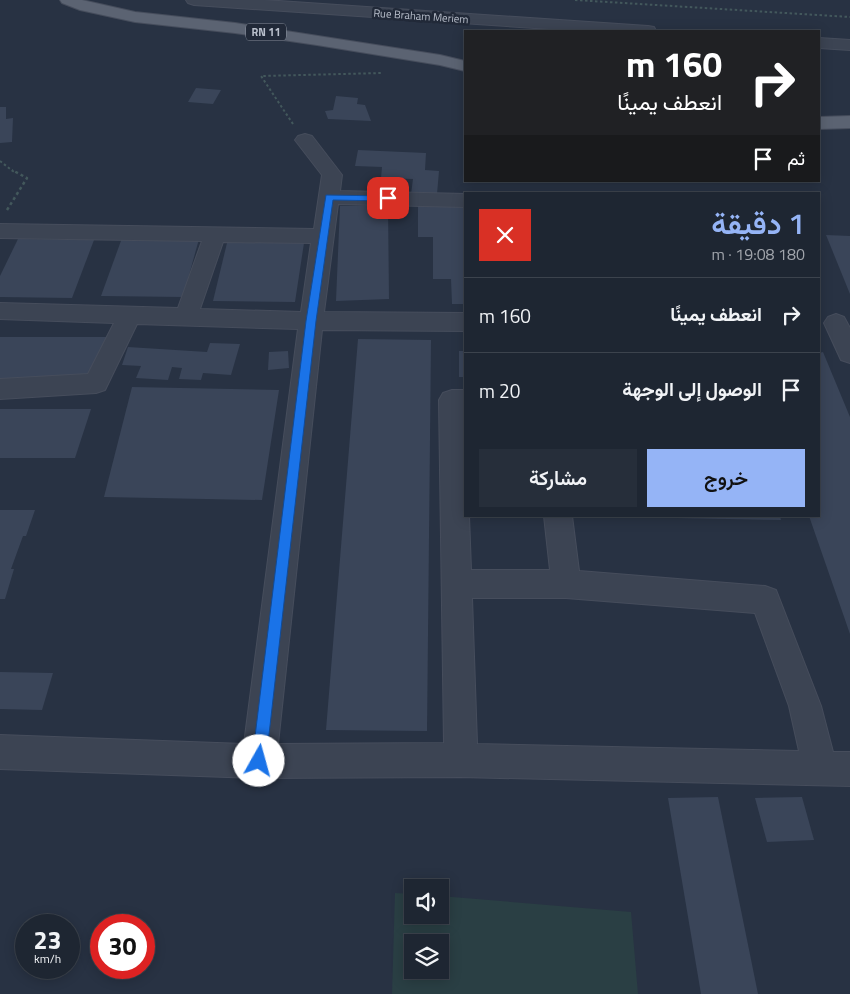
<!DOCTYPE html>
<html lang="ar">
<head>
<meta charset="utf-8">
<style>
  :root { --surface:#1e2632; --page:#262e3a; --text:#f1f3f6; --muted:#a1a5ac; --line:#3c434d; --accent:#95b4f6 }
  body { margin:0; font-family:"Titillium Web",Vazirmatn,sans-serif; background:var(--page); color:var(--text); direction:rtl; height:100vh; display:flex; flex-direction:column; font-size:19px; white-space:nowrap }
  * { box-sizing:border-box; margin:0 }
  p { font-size:16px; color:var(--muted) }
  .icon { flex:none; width:28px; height:28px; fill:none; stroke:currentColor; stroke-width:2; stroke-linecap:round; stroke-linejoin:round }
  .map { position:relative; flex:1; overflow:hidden; direction:ltr }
  .details { position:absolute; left:464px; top:192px; width:356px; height:325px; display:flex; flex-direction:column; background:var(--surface); border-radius:0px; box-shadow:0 2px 12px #0003,0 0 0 1px var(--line); direction:rtl }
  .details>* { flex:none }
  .guide { position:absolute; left:464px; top:30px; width:356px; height:152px; border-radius:0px; box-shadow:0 2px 12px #0003,0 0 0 1px var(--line); direction:rtl; background:#202124; color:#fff; overflow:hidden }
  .fabs { position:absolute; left:404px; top:879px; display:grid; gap:10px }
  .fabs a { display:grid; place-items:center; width:45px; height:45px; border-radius:0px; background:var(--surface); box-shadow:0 2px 12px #0003,0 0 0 1px var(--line); font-size:25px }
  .speed { position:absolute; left:15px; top:914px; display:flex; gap:10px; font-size:25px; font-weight:700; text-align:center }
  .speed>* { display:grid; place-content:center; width:65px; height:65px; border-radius:50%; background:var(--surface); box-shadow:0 2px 12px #0003,0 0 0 1px var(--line); line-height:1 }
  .speed small { font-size:12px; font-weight:400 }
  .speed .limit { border:8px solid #d22; background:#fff; color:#111 }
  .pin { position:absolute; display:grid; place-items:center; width:42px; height:42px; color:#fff; margin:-21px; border-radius:10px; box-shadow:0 2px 8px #0006 }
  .me { position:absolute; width:55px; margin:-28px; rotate:7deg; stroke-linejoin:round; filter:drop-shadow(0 0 4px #0008) }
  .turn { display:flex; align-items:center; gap:18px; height:105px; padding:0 15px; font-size:22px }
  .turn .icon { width:65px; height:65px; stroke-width:2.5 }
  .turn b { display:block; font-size:35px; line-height:42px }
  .then { display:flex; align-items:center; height:48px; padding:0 15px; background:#0003; gap:10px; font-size:19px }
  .round { display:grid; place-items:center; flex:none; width:52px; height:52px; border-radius:0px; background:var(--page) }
  .summary { display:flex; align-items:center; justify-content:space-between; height:85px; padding:0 15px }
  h1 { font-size:30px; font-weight:600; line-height:38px; color:var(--accent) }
  .cta { display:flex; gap:10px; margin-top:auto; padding:10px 15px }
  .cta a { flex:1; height:58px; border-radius:0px; background:var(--accent); color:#111; font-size:20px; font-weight:600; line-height:58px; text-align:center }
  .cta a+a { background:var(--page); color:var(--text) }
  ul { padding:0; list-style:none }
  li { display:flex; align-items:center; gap:15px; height:75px; padding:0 15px; border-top:1px solid var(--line) }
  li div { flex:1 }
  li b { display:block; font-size:19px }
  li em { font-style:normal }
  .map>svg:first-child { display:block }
  .green { fill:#2a3f44; fill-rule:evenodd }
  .building { fill:#3a4559 }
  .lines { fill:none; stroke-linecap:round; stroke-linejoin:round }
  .street-casing { stroke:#464d5c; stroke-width:2 }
  .primary-casing { stroke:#464d5c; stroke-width:2 }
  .path-far1 { stroke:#43585c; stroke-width:2; stroke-dasharray:2.5 2.5; stroke-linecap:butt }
  .path { stroke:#43585c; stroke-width:2.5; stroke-dasharray:3 3; stroke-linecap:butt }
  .street { fill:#3c4453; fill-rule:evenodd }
  .primary { fill:#5b6372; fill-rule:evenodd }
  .route { fill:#1a73e8; stroke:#114b97 }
  .labels { text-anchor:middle; stroke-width:5; stroke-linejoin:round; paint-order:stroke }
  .far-street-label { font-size:11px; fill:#bac0cc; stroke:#212938 }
  .shield { fill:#212938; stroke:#8c93a0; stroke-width:1 }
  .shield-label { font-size:11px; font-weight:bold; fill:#bac0cc }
</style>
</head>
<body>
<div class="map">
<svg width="850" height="994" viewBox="0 0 850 994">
  <rect width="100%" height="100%" fill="#283243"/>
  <path class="green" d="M 395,893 L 412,894 L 412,915 L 440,915 L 440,896 L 631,912 L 638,994 L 392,994 ZM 412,942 L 440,942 L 440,970 L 412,970 Z"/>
  <g class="building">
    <path d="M 196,88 L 221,90 L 213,104 L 188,102 Z"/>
    <path d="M 336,96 L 358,98 L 357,104 L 365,105 L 371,121 L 328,119 L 325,111 L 333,110 Z"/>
    <path d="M 0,107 L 6,107 L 6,119 L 13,118 L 12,142 L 0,143 Z"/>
    <path d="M 358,150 L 426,153 L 425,170 L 439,171 L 437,194 L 411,194 L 413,179 L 381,178 L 382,167 L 355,166 Z"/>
    <path d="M 388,205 L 389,299 L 336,301 L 340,206 Z"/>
    <path d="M 418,206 L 465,206 L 465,304 L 452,304 L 451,279 L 433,279 L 433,237 L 418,237 Z"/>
    <path d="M 826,235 L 850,236 L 850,294 Z"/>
    <path d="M 122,238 L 199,239 L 183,297 L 101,296 Z"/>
    <path d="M 18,239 L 94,240 L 72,298 L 0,297 L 0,276 Z"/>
    <path d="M 227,243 L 304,243 L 295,302 L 213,301 Z"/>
    <path d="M 0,337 L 114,337 L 102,378 L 0,378 Z"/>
    <path d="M 358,339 L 431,340 L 427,731 L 326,730 Z"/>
    <path d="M 210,343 L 240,344 L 231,375 L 203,373 L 201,380 L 179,379 L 182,368 L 172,367 L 168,380 L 136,378 L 141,366 L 122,365 L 128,347 L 207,352 Z"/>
    <path d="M 288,351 L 289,368 L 268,370 L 269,352 Z"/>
    <rect x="459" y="351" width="6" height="26"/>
    <path d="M 823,352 L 850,417 L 850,634 L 809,516 L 819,516 L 819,353 Z"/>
    <path d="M 132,387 L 279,390 L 262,500 L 104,497 Z"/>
    <path d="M 0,409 L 91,409 L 75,458 L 0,458 Z"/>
    <path d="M 0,510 L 35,510 L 26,536 L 23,536 L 11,569 L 14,569 L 5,599 L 0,599 Z"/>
    <path d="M 676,516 L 780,516 L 781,520 L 676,518 Z"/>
    <path d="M 0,672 L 53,673 L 42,710 L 0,709 Z"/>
    <path d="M 718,797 L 758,994 L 701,994 L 668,798 Z"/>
    <path d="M 802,797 L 814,840 L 767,842 L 755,798 Z"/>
  </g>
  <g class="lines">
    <defs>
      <g id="street">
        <path d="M 186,0 L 264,0 L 648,26 L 654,27 L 656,31 L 580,31 L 194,5 L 188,3 Z"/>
        <path d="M 819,38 L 850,40 L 850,50 L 819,48 Z"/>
        <path d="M 305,134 L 312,136 L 342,175 L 340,191 L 466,194 L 465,207 L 338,204 L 324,312 L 465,313 L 465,331 L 322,330 L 278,744 L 444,743 L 439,400 L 443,393 L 452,390 L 465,390 L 465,516 L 469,516 L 471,570 L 550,570 L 544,516 L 572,516 L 579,571 L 765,586 L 776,590 L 821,706 L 833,752 L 850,752 L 850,786 L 461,777 L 259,778 L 0,769 L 0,735 L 244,744 L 298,329 L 137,324 L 105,390 L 96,393 L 0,399 L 0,379 L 88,374 L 114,323 L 0,319 L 0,303 L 178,308 L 202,241 L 0,238 L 0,224 L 314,229 L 322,175 L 295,140 L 298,136 ZM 223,242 L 311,243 L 301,312 L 200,309 ZM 472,598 L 566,598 L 755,613 L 789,706 L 799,751 L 477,744 Z"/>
        <path d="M 836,314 L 844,317 L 850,328 L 850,363 L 841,360 L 824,323 L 828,317 Z"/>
      </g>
      <g id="primary">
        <path d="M 60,0 L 82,0 L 135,12 L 235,23 L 440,55 L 465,61 L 465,71 L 440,65 L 317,45 L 235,33 L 135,22 L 80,10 L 62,3 Z"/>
        <path d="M 850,116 L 850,128 L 819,129 L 819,117 Z"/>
      </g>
    </defs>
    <use href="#street" class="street-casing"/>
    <use href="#primary" class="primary-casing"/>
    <g class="path-far1">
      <path d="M 575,0 L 850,17"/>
      <path d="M 293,124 L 261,76 L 382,73"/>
      <path d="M 0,161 L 14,172"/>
    </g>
    <path class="path" d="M 7,210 L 27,178 L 12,170"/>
    <use href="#street" class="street"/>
    <use href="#primary" class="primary"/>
  </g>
  <path class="route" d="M 326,195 L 388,196 L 392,198 L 388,201 L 333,200 L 316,321 L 266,761 L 264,766 L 259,768 L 254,766 L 252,761 L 306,321 Z"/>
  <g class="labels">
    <g class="far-street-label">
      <text transform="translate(421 16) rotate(4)" y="4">Rue Braham Meriem</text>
    </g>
    <rect class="shield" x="246" y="23.5" width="40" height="17" rx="4"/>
    <g class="shield-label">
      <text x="266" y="36">RN 11</text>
    </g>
  </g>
</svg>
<div class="fabs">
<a><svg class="icon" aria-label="sound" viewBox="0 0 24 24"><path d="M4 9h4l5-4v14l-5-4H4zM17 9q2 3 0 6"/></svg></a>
<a><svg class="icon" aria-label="layers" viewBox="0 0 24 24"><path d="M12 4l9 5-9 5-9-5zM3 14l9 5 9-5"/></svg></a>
</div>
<div class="speed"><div>23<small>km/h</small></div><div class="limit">30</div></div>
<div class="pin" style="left:388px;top:198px;background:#d93025"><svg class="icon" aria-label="arrive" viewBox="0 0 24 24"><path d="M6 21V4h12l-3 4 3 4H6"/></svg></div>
<svg class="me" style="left:259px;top:761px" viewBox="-20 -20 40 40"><circle r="19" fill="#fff"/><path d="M0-13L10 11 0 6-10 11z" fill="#1a73e8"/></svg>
<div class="guide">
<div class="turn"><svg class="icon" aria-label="right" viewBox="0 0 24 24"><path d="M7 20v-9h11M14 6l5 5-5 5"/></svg><div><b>160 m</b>انعطف يمينًا</div></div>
<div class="then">ثم<svg class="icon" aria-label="arrive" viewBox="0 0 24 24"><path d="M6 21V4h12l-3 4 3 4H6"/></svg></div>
</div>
<section class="details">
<div class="summary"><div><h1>1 دقيقة</h1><p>180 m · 19:08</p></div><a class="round" style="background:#d93025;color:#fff"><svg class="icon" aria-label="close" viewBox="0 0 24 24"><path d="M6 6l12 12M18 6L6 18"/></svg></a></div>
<ul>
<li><svg class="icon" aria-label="right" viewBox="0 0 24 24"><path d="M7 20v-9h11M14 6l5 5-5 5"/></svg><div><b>انعطف يمينًا</b></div><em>160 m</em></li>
<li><svg class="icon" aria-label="arrive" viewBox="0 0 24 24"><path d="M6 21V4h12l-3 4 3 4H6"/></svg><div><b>الوصول إلى الوجهة</b></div><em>20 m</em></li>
</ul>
<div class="cta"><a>خروج</a><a>مشاركة</a></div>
</section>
</div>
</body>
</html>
